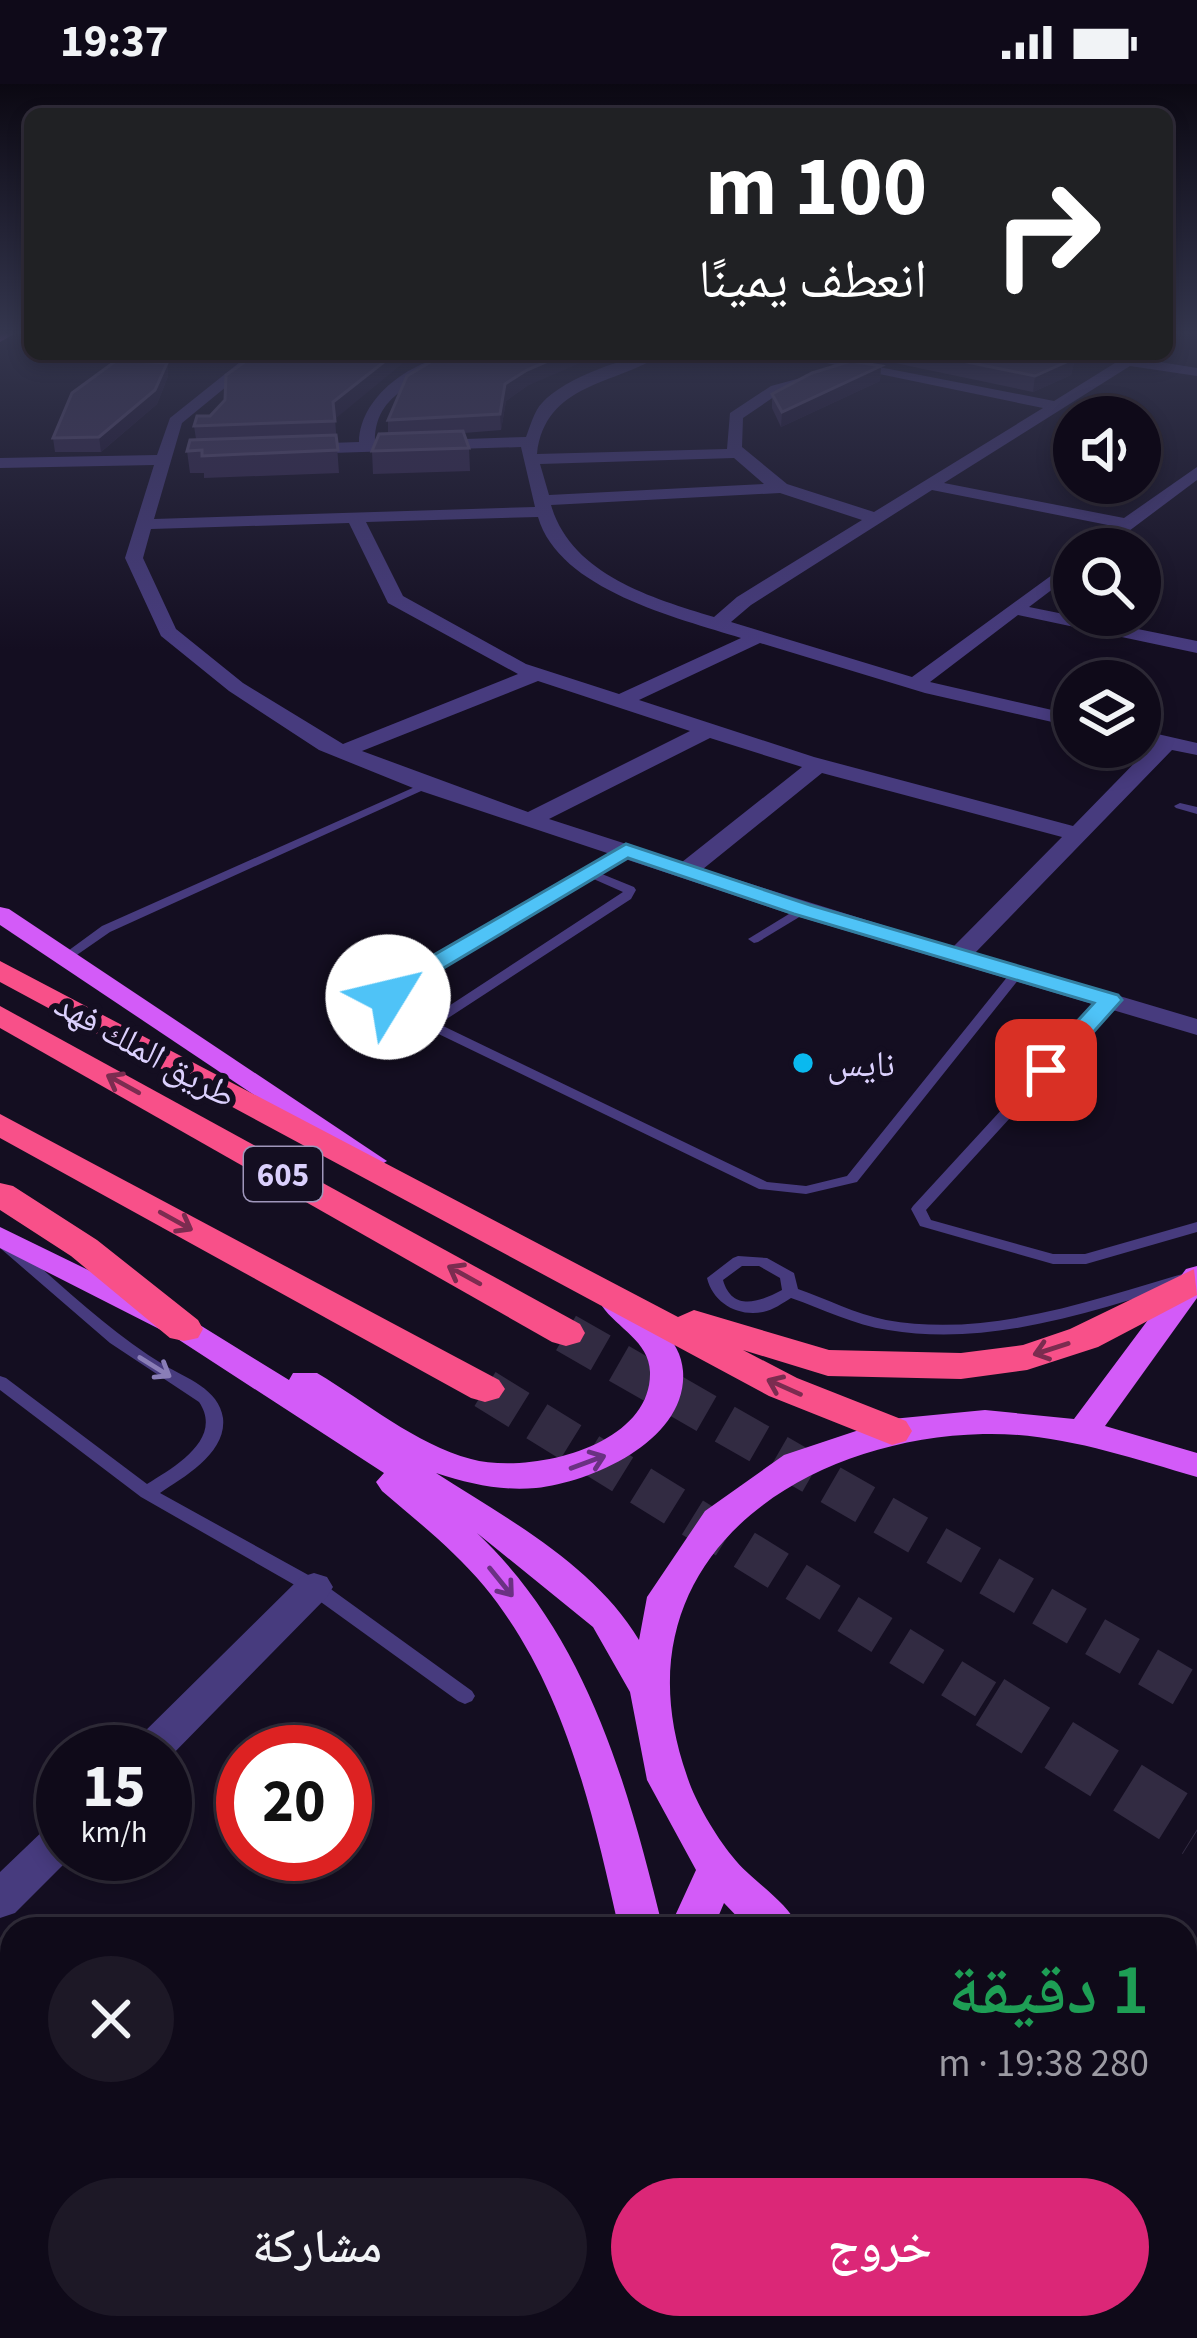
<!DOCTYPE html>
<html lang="ar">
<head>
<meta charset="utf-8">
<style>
  :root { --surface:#0f0a19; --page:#1d1826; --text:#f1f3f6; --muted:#9b9aa2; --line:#2f2b38; --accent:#db2777 }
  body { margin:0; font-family:"Source Sans 3","Noto Naskh Arabic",sans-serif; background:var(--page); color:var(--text); direction:rtl; height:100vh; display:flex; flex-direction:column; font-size:45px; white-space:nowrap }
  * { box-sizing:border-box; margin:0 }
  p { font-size:39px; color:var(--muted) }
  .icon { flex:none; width:66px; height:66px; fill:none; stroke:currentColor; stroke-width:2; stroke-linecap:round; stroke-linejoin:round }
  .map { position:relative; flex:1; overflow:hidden; direction:ltr }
  .sheet { position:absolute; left:0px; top:1833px; width:1197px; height:423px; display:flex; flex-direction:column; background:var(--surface); border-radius:36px 36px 0 0; box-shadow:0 6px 18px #0003,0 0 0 3px var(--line); direction:rtl }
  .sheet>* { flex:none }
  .hud { position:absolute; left:24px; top:24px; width:1149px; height:252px; border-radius:18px; box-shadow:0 6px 18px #0003,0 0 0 3px var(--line); direction:rtl; background:#202124; color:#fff; overflow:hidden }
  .tools { position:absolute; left:1053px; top:312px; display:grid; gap:24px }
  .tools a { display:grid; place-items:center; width:108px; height:108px; border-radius:50%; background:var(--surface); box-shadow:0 6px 18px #0003,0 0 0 3px var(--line); font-size:60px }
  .speed { position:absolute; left:36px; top:1641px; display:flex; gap:24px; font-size:60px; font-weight:700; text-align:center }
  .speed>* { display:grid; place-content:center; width:156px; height:156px; border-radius:50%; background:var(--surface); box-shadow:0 6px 18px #0003,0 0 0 3px var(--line); line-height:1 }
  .speed small { font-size:30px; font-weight:400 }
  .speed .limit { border:18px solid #d22; background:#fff; color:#111 }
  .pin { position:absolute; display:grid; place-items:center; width:102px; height:102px; color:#fff; margin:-51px; border-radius:24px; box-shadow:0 6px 18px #0006 }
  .me { position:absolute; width:132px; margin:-66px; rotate:54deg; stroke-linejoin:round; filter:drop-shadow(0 0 9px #0008) }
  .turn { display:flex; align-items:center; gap:42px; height:252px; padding:0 48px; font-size:54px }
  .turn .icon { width:156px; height:156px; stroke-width:2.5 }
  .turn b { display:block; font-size:84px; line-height:102px }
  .round { display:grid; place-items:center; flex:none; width:126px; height:126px; border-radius:63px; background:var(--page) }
  .summary { display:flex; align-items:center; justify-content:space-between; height:204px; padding:0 48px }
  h1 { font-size:72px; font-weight:600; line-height:90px; color:#1e9e55 }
  .cta { display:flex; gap:24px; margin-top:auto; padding:24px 48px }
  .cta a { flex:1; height:138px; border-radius:72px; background:var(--accent); color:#fff; font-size:48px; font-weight:600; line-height:138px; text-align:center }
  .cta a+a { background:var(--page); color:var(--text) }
  .status { display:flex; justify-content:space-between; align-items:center; height:84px; padding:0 60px; background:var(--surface); direction:ltr }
  .status svg { height:33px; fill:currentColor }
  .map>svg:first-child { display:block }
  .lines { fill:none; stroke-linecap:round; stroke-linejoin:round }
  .highway-tunnel-far1 { stroke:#322b42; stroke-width:40; stroke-dasharray:40 21; stroke-linecap:butt }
  .highway-tunnel { stroke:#322b42; stroke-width:54; stroke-dasharray:54 27; stroke-linecap:butt }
  .lane { fill:#473b7e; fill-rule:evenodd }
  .street { fill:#473b7e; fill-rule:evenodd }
  .primary { fill:#d35bf8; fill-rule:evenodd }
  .highway { fill:#f85089; fill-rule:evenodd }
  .wall { fill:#35284e }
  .shaded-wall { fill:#201634 }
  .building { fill:#463a61; stroke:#5e5179; stroke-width:3 }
  .oneway { stroke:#7b2c50 }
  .oneway2 { stroke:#8a7eb7 }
  .oneway3 { stroke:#6a3182 }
  .route { fill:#4fc3f7; stroke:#337fa1; stroke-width:3 }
  .poi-dot { fill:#0ab9ef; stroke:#140e21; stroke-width:4.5 }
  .labels { text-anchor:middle; stroke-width:12; stroke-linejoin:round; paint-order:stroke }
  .shield { fill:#140e21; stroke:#9f96bb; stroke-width:3 }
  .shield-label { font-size:33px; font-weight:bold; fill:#dbd0fd }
  .street-label { font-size:36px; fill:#dbd0fd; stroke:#140e21 }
  .poi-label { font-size:36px; fill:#dbd0fd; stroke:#140e21; text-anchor:start }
</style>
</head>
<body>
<div class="status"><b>19:37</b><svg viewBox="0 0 49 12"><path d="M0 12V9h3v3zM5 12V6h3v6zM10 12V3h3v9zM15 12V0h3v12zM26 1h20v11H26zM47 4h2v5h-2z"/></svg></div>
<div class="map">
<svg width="1197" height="2254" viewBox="0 0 1197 2254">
  <rect width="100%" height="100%" fill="#140e21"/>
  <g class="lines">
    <g class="highway-tunnel-far1">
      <path d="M 566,1249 L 1197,1611"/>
      <path d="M 485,1305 L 995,1621"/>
    </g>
    <path class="highway-tunnel" d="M 990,1618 L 1197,1747"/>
    <g class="lane">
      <path d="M 426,698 L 432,701 L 430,703 L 110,848 L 71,875 L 63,875 L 61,872 L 102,842 Z"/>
      <path d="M 1180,719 L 1197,723 L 1197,730 L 1176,724 L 1174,722 Z"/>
      <path d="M 625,764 L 629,765 L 629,769 L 597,788 L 634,803 L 636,806 L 631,815 L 439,940 L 767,1098 L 806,1102 L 847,1092 L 1012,887 L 1017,886 L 1023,890 L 857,1098 L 806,1110 L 759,1105 L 391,927 L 382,907 ZM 589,793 L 623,808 L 429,935 L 401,922 L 395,908 Z"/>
      <path d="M 802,822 L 806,823 L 806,829 L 758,858 L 754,859 L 748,855 Z"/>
      <path d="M 1110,912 L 1115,913 L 1117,916 L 1115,919 L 926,1126 L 931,1136 L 1053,1170 L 1085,1170 L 1197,1138 L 1197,1148 L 1086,1180 L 1053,1180 L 920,1142 L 911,1125 L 913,1122 L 1105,913 Z"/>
      <path d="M 0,1151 L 5,1153 C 57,1196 106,1246 164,1281 C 186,1294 219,1305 223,1334 C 227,1369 184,1393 160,1409 L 321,1498 L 472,1607 L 475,1612 L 472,1617 L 465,1620 L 458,1617 L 307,1508 L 141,1413 L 0,1306 L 0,1292 L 6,1294 L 147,1400 C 174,1383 224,1355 199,1318 L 110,1259 L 0,1164 Z"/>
      <path d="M 738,1172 L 767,1174 L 794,1189 L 798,1205 C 827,1215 855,1230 886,1236 C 993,1255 1095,1214 1197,1186 L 1197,1196 C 1097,1225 994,1264 888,1246 C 854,1241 823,1225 791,1214 C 783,1219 773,1226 763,1228 C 738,1233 713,1219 707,1194 L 733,1174 ZM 742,1182 L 759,1182 L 780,1194 L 782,1206 C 760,1218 732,1228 723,1196 Z"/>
      <path d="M 1185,2143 L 1197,2144 L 1197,2168 L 1185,2167 Z"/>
    </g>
    <g class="street">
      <path d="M 250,270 L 266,270 L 182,339 L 154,435 L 535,423 L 521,363 L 300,370 L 292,365 L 300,360 L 359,358 C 360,309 420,270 466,270 C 431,296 374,303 375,358 L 526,353 C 530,343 534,327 542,319 C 564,294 630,270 663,270 C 615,301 545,299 537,370 L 727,365 L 730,329 L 771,302 L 834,285 L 834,291 L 781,308 L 743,334 L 742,363 L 787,400 L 874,428 L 1043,324 L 783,270 L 812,270 L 1054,317 L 1115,279 L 1076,270 L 1110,270 L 1197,284 L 1197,292 L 1130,282 L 944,399 L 1124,434 L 1197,383 L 1197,396 L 1105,465 L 1085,465 L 1113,442 L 932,406 L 751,521 L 731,538 L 912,593 L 1074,475 L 1074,489 L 1029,523 L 1197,557 L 1197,569 L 1018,531 L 930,598 L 1074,631 L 1074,643 L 925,609 L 760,559 L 639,616 L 814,673 L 1073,742 L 1152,661 L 1140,658 L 1140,646 L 1197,659 L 1197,671 L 1172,666 L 975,869 L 1197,935 L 1197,951 L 793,831 L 418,706 L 319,666 L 229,607 L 161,552 L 125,474 L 154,381 L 0,384 L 0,374 L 157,371 L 170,334 ZM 734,374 L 764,400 L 549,411 L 540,380 ZM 780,409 L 862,436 L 737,513 L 714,533 C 651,514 571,490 551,421 ZM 538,433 C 559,506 678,534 741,554 L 619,610 L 526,580 L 403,512 L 366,438 ZM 349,439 L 388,519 L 518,590 L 343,660 L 243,599 L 176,545 L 143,474 L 151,445 ZM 538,597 L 690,647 L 528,728 L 362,667 ZM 710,654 L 802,683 L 682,778 L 549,735 ZM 822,689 L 1062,753 L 953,863 L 703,785 Z"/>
      <path d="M 314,1489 L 327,1493 L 333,1503 L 327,1513 L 165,1678 L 165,1668 L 129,1668 L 135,1657 L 301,1493 Z"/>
      <path d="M 63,1737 L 63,1770 L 74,1770 L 15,1829 L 0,1834 L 0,1788 L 48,1742 Z"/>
    </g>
    <g class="primary">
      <path d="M 0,250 L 14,250 L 0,258 Z"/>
      <path d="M 0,823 L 9,825 L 387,1077 L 372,1086 L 362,1083 L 0,841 Z"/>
      <path d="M 0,1143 L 195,1238 L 289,1296 L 293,1289 L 317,1289 C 366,1318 415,1360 471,1375 C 528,1391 652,1363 650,1288 C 649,1257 617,1244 602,1222 L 607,1215 L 629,1215 C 651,1234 681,1255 683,1287 C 688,1356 592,1398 536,1404 C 500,1407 470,1400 436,1389 C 508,1435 595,1482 639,1556 L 647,1513 L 705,1427 L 784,1371 L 892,1335 L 985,1326 L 1074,1335 L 1186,1185 L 1197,1182 L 1197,1214 L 1105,1342 L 1197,1369 L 1197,1393 C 1127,1373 1057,1348 983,1350 C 792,1355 613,1483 687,1692 C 695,1717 715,1751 732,1772 C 752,1798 785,1814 800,1845 L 749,1845 L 724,1819 L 713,1845 L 669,1845 L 696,1786 L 647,1696 L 630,1608 L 593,1543 L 477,1449 C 588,1554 628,1702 663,1845 L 619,1845 C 592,1725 564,1599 484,1502 C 454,1466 417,1437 382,1407 L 376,1398 L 384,1389 L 173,1252 L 0,1164 Z"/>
      <path d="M 1197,1945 L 1197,1987 L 1185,1988 L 1185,1946 Z"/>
      <rect x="1185" y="2025" width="12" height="44"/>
      <path d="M 498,2244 L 549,2244 L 545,2254 L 493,2254 Z"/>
      <path d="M 787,2244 L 838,2244 L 834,2254 L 782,2254 Z"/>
    </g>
    <g class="highway">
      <path d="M 0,877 L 678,1233 L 694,1226 L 829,1266 L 961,1269 L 1023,1261 L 1070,1245 L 1194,1185 L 1197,1211 L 1098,1263 L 1027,1286 L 961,1295 L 828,1292 L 743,1266 L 797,1294 L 906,1337 L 912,1347 L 906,1357 L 892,1361 L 769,1312 L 0,898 Z"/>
      <path d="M 0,922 L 580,1240 L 585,1249 L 580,1258 L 566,1262 L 552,1258 L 0,944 Z"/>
      <path d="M 0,1030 L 499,1296 L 505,1305 L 499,1314 L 485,1318 L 471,1314 L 0,1054 Z"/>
      <path d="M 0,1099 L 13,1102 L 97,1156 L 198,1236 L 203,1245 L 198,1254 L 184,1257 L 170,1254 L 71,1172 L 0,1126 Z"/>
    </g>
  </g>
  <g class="wall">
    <path d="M 852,270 L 1076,270 L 1071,291 L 1033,308 Z"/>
    <path d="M 167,279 L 168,292 L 157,320 L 101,368 L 55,368 L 53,354 Z"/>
    <path d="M 881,282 L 880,297 L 781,343 L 772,324 L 772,310 Z"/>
    <path d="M 527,302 L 506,317 L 501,346 L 464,349 L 469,364 L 470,387 L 373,390 L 372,367 L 388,350 L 388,336 Z"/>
    <path d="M 225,316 L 335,335 L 339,389 L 204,394 L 204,389 L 190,389 L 187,367 L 196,355 L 194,342 L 210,332 Z"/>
  </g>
  <g class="shaded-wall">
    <path d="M 394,270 L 414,270 L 335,335 L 333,318 Z"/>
    <path d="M 421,270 L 439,270 L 422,276 Z"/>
    <path d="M 564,270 L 601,270 L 527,302 L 506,317 L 501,346 L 500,330 L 505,300 L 527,286 Z"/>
    <path d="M 1065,270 L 1076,270 L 1071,291 L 1033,308 L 1035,292 Z"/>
    <path d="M 167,279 L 168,292 L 157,320 L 101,368 L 99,353 Z"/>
    <path d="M 881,282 L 880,297 L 781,343 L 782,328 Z"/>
  </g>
  <g class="building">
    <path d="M 256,270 L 394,270 L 333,318 L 335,337 L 194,342 L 197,332 L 210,332 L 225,316 L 226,291 Z"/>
    <path d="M 444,270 L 564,270 L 527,286 L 505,300 L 500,330 L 388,336 L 407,292 Z"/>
    <path d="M 928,270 L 1065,270 L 1061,272 L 1073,275 L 1035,292 Z"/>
    <path d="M 117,276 L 167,279 L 155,306 L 99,353 L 53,354 L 72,309 Z"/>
    <path d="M 851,277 L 881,282 L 782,328 L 772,310 L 812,289 Z"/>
    <path d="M 463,347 L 469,364 L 372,367 L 379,350 Z"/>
    <path d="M 336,351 L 338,366 L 202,372 L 202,366 L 187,367 L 190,356 Z"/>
  </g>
  <defs><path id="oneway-shaft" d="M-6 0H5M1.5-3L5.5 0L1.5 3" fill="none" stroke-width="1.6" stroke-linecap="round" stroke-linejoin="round" transform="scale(3)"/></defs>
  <g class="oneway">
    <use href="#oneway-shaft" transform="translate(123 1000) rotate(-151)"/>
    <use href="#oneway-shaft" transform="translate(176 1137) rotate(29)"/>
    <use href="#oneway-shaft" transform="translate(464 1191) rotate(-151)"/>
    <use href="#oneway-shaft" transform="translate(1051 1265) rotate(162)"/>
    <use href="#oneway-shaft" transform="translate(784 1303) rotate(-156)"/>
  </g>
  <use class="oneway2" href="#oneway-shaft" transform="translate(155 1283) rotate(32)"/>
  <g class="oneway3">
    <use href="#oneway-shaft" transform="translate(588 1378) rotate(-20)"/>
    <use href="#oneway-shaft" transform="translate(501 1498) rotate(51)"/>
  </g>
  <linearGradient id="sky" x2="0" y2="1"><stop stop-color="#0b0812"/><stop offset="0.44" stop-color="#34364e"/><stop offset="1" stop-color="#34364e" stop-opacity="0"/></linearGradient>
  <rect width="1197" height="566" fill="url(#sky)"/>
  <path class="route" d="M 626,760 L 810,821 L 1118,911 L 1122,916 L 1055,991 L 1037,991 L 1033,986 L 1037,981 L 1094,919 L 794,830 L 628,774 L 400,910 L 397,918 L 388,920 L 377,913 L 380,902 Z"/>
  <circle class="poi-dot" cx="803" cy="979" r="12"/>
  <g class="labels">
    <rect class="shield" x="244" y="1063" width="78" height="54" rx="9"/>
    <g class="shield-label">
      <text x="283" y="1102">605</text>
    </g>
    <g class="street-label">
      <text transform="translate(146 965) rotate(29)" y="13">طريق الملك فهد</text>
    </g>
    <g class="poi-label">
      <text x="827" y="992">نايس</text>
    </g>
  </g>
</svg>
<div class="tools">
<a><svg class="icon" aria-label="sound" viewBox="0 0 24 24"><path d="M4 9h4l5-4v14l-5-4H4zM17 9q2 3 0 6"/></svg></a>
<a><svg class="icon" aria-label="search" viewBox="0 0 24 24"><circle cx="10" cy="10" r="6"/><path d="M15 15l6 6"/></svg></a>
<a><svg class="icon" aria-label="layers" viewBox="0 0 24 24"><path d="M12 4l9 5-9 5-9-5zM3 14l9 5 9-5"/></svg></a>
</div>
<div class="speed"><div>15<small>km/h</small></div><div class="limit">20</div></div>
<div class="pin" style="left:1046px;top:986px;background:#d93025"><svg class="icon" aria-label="arrive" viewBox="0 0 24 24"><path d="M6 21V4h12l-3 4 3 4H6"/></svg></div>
<svg class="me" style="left:388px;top:913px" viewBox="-20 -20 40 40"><circle r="19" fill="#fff"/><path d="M0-13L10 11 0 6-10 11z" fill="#4fc3f7"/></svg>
<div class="hud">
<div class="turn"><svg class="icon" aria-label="right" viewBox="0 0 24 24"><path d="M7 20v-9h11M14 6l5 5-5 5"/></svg><div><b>100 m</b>انعطف يمينًا</div></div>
</div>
<section class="sheet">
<div class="summary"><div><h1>1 دقيقة</h1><p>280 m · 19:38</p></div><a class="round"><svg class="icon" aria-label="close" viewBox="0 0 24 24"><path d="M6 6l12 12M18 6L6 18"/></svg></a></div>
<div class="cta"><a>خروج</a><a>مشاركة</a></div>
</section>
</div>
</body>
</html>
